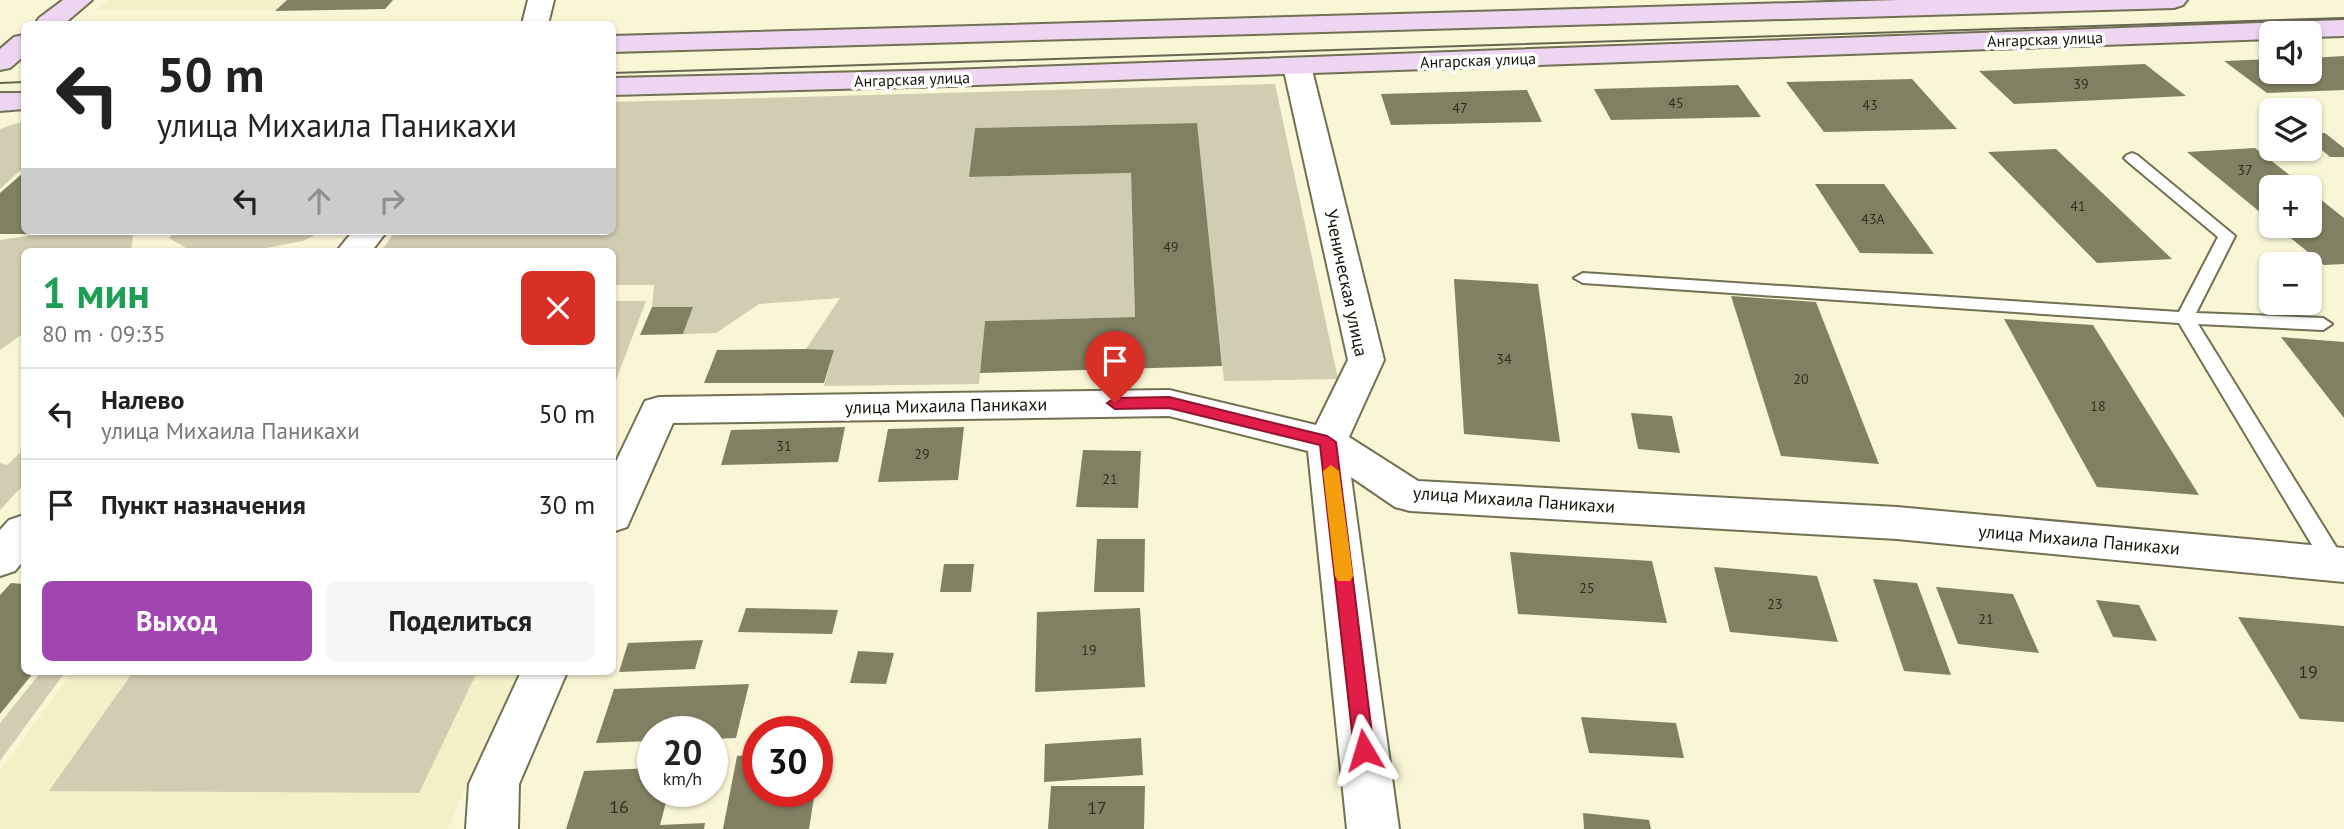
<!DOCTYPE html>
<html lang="ru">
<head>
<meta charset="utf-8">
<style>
  :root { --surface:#fff; --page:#f6f6f6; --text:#222; --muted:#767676; --line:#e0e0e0; --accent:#a146b1 }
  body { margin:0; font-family:"PT Sans",sans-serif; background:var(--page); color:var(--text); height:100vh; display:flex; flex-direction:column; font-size:26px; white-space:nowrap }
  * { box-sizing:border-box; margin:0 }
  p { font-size:23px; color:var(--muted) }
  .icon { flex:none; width:38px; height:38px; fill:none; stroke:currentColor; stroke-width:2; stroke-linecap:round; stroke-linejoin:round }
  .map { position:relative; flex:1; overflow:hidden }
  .sheet { position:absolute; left:21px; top:248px; width:595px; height:427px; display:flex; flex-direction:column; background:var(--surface); border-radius:10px; box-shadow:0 2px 5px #0004 }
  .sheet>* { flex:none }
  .banner { position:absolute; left:21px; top:21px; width:595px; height:214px; border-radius:10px; box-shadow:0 2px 5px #0004; background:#fff; color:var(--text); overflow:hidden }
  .tools { position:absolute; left:2259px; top:21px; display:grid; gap:14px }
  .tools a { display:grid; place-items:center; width:63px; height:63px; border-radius:10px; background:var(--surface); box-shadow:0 2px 5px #0004; font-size:35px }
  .speed { position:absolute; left:637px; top:716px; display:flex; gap:14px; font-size:35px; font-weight:700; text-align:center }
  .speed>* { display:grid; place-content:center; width:91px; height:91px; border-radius:50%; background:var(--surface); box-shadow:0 2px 5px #0004; line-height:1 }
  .speed small { font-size:18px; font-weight:400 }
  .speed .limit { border:10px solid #d22; background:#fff; color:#111 }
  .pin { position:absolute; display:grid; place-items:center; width:60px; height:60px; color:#fff; margin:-72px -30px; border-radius:50% 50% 50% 0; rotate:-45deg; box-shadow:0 0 7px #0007 }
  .pin .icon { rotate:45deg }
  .me { position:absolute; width:77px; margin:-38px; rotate:353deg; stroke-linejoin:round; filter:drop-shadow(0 0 5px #0008) }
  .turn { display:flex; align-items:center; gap:24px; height:147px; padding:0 21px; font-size:32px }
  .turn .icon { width:91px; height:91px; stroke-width:2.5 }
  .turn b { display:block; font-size:49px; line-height:60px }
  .lanes { display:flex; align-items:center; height:66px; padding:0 21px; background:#0003; justify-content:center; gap:35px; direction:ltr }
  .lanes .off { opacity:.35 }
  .round { display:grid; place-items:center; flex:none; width:74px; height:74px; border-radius:10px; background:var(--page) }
  .summary { display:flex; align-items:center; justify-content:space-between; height:119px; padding:0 21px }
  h1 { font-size:42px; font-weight:800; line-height:52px; color:#1e9e55 }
  .primary-button { display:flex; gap:14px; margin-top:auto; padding:14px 21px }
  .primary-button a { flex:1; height:80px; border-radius:10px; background:var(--accent); color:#fff; font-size:28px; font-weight:800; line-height:80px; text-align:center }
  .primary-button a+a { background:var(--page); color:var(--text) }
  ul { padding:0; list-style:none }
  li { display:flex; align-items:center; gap:21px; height:91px; padding:0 21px; border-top:2px solid var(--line) }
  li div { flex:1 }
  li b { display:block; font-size:26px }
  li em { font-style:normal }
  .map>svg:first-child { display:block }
  .built { fill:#f3f0c7 }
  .green { fill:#d0cdb2 }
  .building { fill:#828063 }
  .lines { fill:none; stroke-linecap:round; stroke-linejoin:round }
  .lane-casing { stroke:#727053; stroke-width:4 }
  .street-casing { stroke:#727053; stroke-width:4 }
  .secondary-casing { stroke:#727053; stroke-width:4 }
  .lane { fill:#fff; fill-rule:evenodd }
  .street { fill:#fff; fill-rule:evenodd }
  .secondary { fill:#eed5f2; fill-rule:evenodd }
  .tram { stroke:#686653; stroke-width:2 }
  .route { fill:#e11d48; stroke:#92132f; stroke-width:2 }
  .slow { fill:#f59e0b }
  .labels { text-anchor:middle; stroke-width:7; stroke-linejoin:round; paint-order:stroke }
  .number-label { font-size:14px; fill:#302f20 }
  .far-street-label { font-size:16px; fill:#151409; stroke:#fff }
  .street-label { font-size:18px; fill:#151409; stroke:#fff }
  .near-number-label { font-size:18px; fill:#302f20 }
</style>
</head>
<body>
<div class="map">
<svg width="2344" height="829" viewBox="0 0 2344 829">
  <rect width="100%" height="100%" fill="#f9f6d6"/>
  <g class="built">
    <path d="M 109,0 L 393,0 L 385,9 L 96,10 Z"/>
    <path d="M 72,672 L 518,672 L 447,829 L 0,829 L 0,771 Z"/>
  </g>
  <g class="green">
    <path d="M 1275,84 L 1338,379 L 1224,381 L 1196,123 L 975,128 L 969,177 L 1131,173 L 1135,317 L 985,321 L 979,384 L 824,386 L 834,350 L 806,349 L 840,298 L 759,304 L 716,333 L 683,334 L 693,307 L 652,307 L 654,285 L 613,285 L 612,252 L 380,252 L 396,231 L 612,231 L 613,102 Z"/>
    <path d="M 24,121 L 24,167 L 0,189 L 0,129 Z"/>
    <path d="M 33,231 L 140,231 L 133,235 L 131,252 L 24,252 L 24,333 L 0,350 L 0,240 L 28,236 Z"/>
    <path d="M 174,231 L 323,231 L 303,241 L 245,252 L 193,252 L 169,238 Z"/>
    <path d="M 613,301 L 646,301 L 613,388 L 612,301 Z"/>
    <path d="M 24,449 L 24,484 L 0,510 L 0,463 L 7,465 Z"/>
    <path d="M 41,672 L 65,672 L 0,761 L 0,723 Z"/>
    <path d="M 133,672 L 477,672 L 419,793 L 49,791 Z"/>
  </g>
  <g class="building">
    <path d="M 287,0 L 393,0 L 385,9 L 275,11 Z"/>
    <path d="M 2344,56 L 2344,90 L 2267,93 L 2224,61 L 2272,59 L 2272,72 L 2310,72 L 2310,58 Z"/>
    <path d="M 2145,64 L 2186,96 L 2014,104 L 1979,71 Z"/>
    <path d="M 1912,79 L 1957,129 L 1824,132 L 1786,82 Z"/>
    <path d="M 1738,85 L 1761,117 L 1611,120 L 1594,89 Z"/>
    <path d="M 1527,90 L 1542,122 L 1391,125 L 1381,94 Z"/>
    <path d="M 1197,123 L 1222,366 L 980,373 L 985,321 L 1135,317 L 1131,173 L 969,177 L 975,128 Z"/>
    <path d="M 2310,133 L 2325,133 L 2344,148 L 2344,157 L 2330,157 L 2310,140 Z"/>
    <path d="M 2255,148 L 2305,187 L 2272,187 L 2272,222 L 2187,152 Z"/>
    <path d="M 2056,149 L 2172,259 L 2097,263 L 1988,152 Z"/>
    <path d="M 24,172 L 24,231 L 29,231 L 26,234 L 0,234 L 0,193 Z"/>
    <path d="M 1815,184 L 1884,184 L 1934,254 L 1860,253 Z"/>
    <path d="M 2310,191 L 2344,218 L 2344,264 L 2324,265 L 2276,226 L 2310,226 Z"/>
    <path d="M 1454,279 L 1538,284 L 1560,442 L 1464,434 Z"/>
    <path d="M 1731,296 L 1816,302 L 1879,464 L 1781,456 Z"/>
    <path d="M 652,307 L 693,307 L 683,334 L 640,335 Z"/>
    <path d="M 2004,319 L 2093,325 L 2199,495 L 2097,487 Z"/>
    <path d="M 2281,337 L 2344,342 L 2344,418 Z"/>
    <path d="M 717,350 L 806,349 L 834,350 L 824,383 L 704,383 Z"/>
    <path d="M 1631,413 L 1672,416 L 1680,453 L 1638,449 Z"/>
    <path d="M 845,427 L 838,462 L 721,465 L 731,430 Z"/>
    <path d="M 964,427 L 958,480 L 878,482 L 888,429 Z"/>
    <path d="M 1083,450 L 1141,451 L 1138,508 L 1076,507 Z"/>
    <path d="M 1097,539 L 1145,539 L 1144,592 L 1094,592 Z"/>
    <path d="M 1510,552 L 1652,561 L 1667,623 L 1518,614 Z"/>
    <path d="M 944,564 L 974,564 L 971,592 L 940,592 Z"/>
    <path d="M 1714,567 L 1817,576 L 1838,642 L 1730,632 Z"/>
    <path d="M 1873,579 L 1917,583 L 1951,675 L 1904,671 Z"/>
    <path d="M 11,583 L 24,584 L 24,672 L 34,672 L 0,714 L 0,595 Z"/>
    <path d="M 1936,587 L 2013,594 L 2039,653 L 1958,644 Z"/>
    <path d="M 2096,600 L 2139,605 L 2157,641 L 2113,637 Z"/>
    <path d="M 746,608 L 838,610 L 832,634 L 738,632 Z"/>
    <path d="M 1140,608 L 1145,687 L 1035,692 L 1037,612 Z"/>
    <path d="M 2238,617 L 2344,626 L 2344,722 L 2300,719 Z"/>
    <path d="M 703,640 L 695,669 L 619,672 L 628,643 Z"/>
    <path d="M 858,651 L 894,653 L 886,684 L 850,683 Z"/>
    <path d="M 749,684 L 736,738 L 712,739 L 712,732 L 653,732 L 653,741 L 596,743 L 614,689 Z"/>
    <path d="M 1581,717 L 1676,723 L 1684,758 L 1589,753 Z"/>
    <path d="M 1141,738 L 1143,775 L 1044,782 L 1045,744 Z"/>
    <path d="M 758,754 L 758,791 L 815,791 L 809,829 L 723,829 L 737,756 Z"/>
    <path d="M 653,768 L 653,791 L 669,791 L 660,825 L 705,823 L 704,829 L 566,829 L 584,771 Z"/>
    <path d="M 1051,786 L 1145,786 L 1144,829 L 1048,829 Z"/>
    <path d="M 1583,813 L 1649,820 L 1651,829 L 1584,829 Z"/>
  </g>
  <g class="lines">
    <defs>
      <path id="lane" d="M 2132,153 L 2137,155 L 2235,236 L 2196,313 L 2323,318 L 2332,324 L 2323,330 L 2198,324 L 2343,558 L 2343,570 L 2335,572 L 2327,570 L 2179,323 L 1583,283 L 1574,278 L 1583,273 L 2179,312 L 2218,237 L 2127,161 L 2124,158 L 2127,155 Z"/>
      <g id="street">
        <path d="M 528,0 L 554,0 L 548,24 L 522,24 Z"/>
        <path d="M 1297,58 L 1307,60 L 1311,66 L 1384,360 L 1349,437 L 1418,481 L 1897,507 L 2344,548 L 2344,582 L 1897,539 L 1410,511 L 1395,507 L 1351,477 L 1399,829 L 1347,829 L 1308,451 L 1169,416 L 673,423 L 627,527 L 612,532 L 612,470 L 645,401 L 659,397 L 1169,390 L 1316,425 L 1348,360 L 1283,66 L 1287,60 Z"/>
        <path d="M 353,231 L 387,231 L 371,252 L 336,252 Z"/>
        <path d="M 24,515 L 24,560 L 15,571 L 0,576 L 0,530 L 9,520 Z"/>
        <path d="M 521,672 L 567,672 L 519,784 L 518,829 L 466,829 L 469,784 Z"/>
      </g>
      <g id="secondary">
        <path d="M 63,0 L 92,0 L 64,24 L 35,24 L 39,18 Z"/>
        <path d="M 1899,0 L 2187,0 L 2183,5 L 2174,8 L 612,52 L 612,36 Z"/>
        <path d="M 2344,20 L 2344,36 L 2310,37 L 2310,33 L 2272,33 L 2272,39 L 948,86 L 612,95 L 612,78 L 948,70 Z"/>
        <path d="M 24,35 L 24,56 L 10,68 L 0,70 L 0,49 L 14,37 Z"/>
        <path d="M 0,93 L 24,93 L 24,109 L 0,111 Z"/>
      </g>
    </defs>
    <use href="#lane" class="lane-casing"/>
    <use href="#street" class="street-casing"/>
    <use href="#secondary" class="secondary-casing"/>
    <use href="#lane" class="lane"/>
    <use href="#street" class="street"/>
    <use href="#secondary" class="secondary"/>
    <g class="tram">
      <path d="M 612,73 L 2344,18"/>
      <path d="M 0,83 L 24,82"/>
    </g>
  </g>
  <path class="route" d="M 1169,397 L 1327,436 L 1336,442 L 1374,750 L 1371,756 L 1364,759 L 1357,756 L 1354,750 L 1320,445 L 1169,408 L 1115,409 L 1107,403 L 1115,398 Z"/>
  <path class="slow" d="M 1331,465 L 1339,471 L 1353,576 L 1350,581 L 1338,581 L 1335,576 L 1323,471 Z"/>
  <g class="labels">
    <g class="number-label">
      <text x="2081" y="89">39</text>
      <text x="1676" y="108">45</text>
      <text x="1870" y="110">43</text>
      <text x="1460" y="113">47</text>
      <text x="2245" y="175">37</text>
      <text x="2078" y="211">41</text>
      <text x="1873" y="224">43А</text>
      <text x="1171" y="252">49</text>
      <text x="1504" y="364">34</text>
      <text x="1801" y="384">20</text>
      <text x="2098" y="411">18</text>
      <text x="784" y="451">31</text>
      <text x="922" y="459">29</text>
      <text x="1110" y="484">21</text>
      <text x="1587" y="593">25</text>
      <text x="1775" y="609">23</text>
      <text x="1986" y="624">21</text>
      <text x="1089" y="655">19</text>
    </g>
    <g class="far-street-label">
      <text transform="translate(2045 39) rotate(-2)" y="6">Ангарская улица</text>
      <text transform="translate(1478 60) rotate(-2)" y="6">Ангарская улица</text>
      <text transform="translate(912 79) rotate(-2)" y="6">Ангарская улица</text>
    </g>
    <g class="street-label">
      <text transform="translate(1346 283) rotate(78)" y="6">Ученическая улица</text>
      <text transform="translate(946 406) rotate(-1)" y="6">улица Михаила Паникахи</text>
      <text transform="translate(1514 500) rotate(4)" y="6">улица Михаила Паникахи</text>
      <text transform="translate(2079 540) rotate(5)" y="6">улица Михаила Паникахи</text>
    </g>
    <g class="near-number-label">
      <text x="2308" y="678">19</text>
      <text x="619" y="813">16</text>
      <text x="1097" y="814">17</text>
    </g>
  </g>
</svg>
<div class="tools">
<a><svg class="icon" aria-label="sound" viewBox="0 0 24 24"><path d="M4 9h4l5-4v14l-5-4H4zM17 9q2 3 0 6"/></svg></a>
<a><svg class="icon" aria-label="layers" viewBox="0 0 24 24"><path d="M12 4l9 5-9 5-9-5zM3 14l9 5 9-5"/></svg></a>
<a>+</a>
<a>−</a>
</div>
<div class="speed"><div>20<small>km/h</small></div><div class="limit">30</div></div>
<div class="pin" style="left:1115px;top:403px;background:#d93025"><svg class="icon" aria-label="arrive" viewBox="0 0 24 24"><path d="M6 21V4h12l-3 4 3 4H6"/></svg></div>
<svg class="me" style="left:1364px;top:750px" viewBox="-20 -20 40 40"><path d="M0-17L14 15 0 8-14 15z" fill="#e11d48" stroke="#fff" stroke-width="4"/></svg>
<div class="banner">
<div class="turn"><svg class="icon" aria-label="left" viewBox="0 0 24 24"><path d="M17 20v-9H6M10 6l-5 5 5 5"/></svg><div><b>50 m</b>улица Михаила Паникахи</div></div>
<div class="lanes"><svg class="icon" aria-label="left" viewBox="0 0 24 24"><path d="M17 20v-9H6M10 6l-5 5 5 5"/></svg><svg class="icon off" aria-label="ahead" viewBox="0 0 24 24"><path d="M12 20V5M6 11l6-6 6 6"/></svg><svg class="icon off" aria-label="right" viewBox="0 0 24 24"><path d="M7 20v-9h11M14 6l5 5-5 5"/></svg></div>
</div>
<section class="sheet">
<div class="summary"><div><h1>1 мин</h1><p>80 m · 09:35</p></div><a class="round" style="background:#d93025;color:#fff"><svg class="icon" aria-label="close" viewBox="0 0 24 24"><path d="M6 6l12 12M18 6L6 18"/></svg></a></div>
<ul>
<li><svg class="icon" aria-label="left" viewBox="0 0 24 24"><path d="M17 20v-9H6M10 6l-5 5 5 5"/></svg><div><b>Налево</b><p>улица Михаила Паникахи</p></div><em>50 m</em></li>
<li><svg class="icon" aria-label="arrive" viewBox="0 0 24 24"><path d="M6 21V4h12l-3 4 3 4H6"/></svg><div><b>Пункт назначения</b></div><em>30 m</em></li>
</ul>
<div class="primary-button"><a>Выход</a><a>Поделиться</a></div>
</section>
</div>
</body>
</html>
